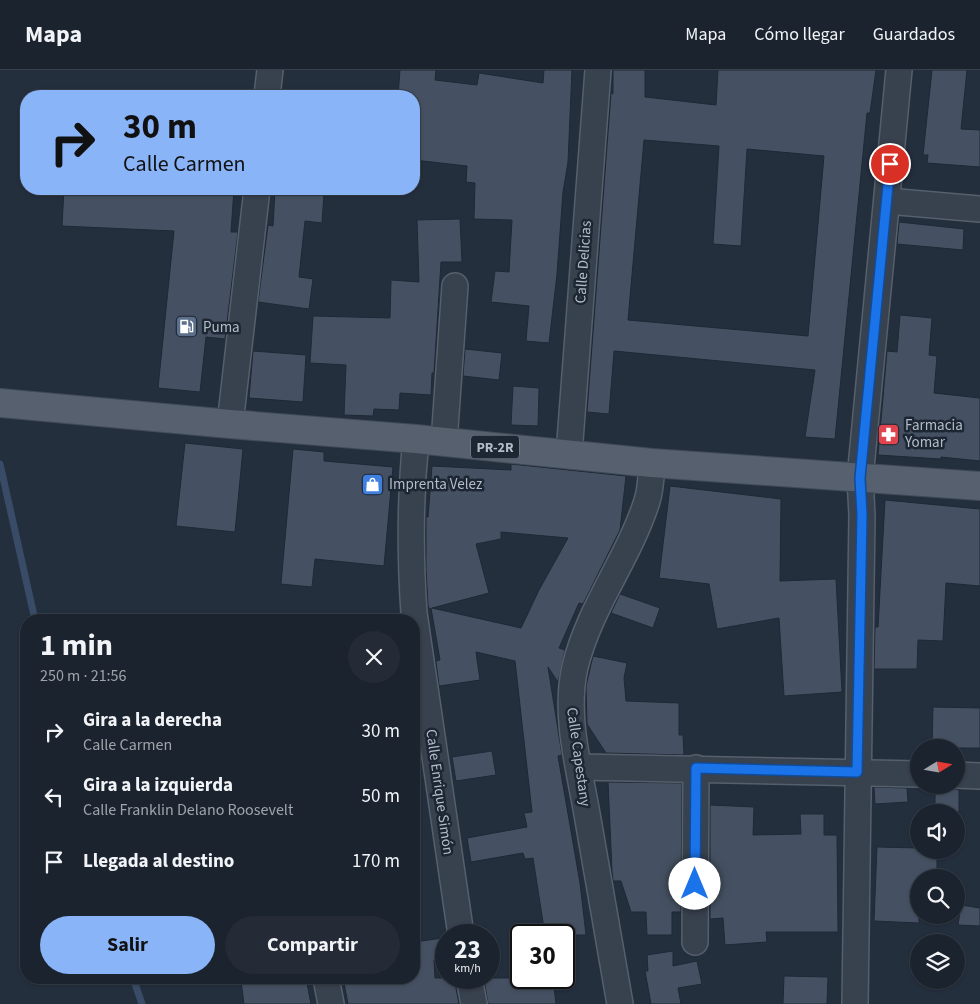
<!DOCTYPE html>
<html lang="es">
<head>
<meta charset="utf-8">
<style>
  :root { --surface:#1b232e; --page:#242b36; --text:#f1f3f6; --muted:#a0a4aa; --line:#39404a; --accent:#8ab4f8 }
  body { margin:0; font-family:"Source Sans 3",sans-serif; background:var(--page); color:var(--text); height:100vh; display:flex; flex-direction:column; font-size:19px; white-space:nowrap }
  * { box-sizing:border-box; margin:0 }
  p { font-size:16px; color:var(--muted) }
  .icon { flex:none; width:28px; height:28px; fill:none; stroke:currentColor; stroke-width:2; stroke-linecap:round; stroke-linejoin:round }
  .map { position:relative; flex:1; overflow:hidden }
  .drawer { position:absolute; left:20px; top:544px; width:400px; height:370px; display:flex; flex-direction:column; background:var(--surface); border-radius:20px; box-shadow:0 1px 4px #0004,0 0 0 1px var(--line) }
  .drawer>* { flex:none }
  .top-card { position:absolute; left:20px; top:20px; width:400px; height:105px; border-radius:20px; box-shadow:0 1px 4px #0004,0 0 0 1px var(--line); background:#8ab4f8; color:#111; overflow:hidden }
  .needle { width:32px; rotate:79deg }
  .controls { position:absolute; left:910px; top:669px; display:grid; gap:10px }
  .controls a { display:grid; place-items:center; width:55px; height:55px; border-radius:50%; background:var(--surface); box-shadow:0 1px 4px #0004,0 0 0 1px var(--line); font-size:25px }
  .speed { position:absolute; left:435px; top:854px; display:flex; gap:10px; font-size:25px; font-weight:700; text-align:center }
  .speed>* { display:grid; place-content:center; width:65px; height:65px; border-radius:50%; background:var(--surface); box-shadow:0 1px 4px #0004,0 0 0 1px var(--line); line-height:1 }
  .speed small { font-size:12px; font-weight:400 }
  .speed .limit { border:2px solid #111; border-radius:8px; background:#fff; color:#111 }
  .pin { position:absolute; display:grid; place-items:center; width:42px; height:42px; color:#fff; margin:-21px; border:2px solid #fff; border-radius:50%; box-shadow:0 1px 5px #0007 }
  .me { position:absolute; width:55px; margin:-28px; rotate:0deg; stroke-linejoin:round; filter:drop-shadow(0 0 4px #0008) }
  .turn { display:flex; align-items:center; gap:18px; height:105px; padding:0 20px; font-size:22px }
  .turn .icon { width:65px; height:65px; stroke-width:2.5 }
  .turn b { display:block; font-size:35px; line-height:42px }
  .round { display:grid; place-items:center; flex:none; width:52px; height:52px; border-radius:26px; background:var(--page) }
  .headline { display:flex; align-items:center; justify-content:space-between; height:85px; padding:0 20px }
  h1 { font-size:30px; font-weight:700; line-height:38px }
  .primary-button { display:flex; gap:10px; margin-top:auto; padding:10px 20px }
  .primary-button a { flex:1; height:58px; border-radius:30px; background:var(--accent); color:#111; font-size:20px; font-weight:700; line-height:58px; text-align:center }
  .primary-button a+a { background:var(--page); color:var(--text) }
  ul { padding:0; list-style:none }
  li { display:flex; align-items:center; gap:15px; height:65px; padding:0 20px }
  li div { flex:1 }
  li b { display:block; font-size:19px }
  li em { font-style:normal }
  header { display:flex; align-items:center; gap:30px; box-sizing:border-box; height:70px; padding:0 25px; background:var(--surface); border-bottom:1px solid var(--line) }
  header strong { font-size:24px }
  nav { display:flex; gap:28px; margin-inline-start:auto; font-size:18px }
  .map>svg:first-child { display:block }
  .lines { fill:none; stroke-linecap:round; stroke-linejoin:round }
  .stream { stroke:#394c67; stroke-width:7 }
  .building { fill:#455162; stroke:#1f2835; fill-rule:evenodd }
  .minor-casing { stroke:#565f6c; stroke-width:28 }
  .major-casing { stroke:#414a57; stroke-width:30 }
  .minor { stroke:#38414e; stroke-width:25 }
  .major { stroke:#56606e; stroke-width:28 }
  .route-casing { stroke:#114b97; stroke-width:12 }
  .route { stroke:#1a73e8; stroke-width:9 }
  .labels { text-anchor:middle; stroke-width:5; stroke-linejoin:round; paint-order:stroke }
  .shield { fill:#1d2633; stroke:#878f9c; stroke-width:1 }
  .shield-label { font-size:14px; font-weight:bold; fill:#b4bcc9 }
  .street-label { font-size:15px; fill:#b4bcc9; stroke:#1d2633 }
  .poi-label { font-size:15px; fill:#b4bcc9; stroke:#1d2633; text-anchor:start }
</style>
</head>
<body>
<header>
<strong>Mapa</strong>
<nav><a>Mapa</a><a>Cómo llegar</a><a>Guardados</a></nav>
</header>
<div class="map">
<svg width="980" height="934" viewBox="0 0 980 934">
  <rect width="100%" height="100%" fill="#242f3e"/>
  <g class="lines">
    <g class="stream">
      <path d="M 0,394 L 35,550"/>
      <path d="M 133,908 L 142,934"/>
    </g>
  </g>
  <g class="building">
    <path d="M 400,0 L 436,0 L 435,10 L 477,15 L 479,3 L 543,13 L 544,0 L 572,0 L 568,92 L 563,122 L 557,204 L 549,273 L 526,271 L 529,236 L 491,232 L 495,201 L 509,202 L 512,150 L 474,149 L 475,113 L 466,112 L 467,96 L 414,90 L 414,26 L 398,26 Z"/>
    <path d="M 613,0 L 645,0 L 645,27 L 716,35 L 718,0 L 876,0 L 870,43 L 867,43 L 835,369 L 805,367 L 815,300 L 614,281 L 609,344 L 587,342 L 611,23 L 613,24 ZM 644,70 L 719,76 L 713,174 L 741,176 L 747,79 L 824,86 L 808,266 L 628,250 Z"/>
    <path d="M 932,0 L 967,0 L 961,59 L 980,60 L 980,97 L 927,93 L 928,85 L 923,85 Z"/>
    <path d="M 64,119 L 234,119 L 231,162 L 238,162 L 225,269 L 206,267 L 200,322 L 158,318 L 174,161 L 62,156 Z"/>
    <path d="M 275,120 L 324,124 L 322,153 L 305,151 L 299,207 L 313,209 L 309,239 L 258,232 L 268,155 L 273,156 Z"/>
    <path d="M 460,149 L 462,192 L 441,192 L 434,303 L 432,303 L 431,325 L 400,323 L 399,340 L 374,339 L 373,346 L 344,345 L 346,295 L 310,293 L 313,246 L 390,248 L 391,210 L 419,212 L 417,150 Z"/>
    <path d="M 899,152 L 964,159 L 963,180 L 897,174 Z"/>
    <path d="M 900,245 L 932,248 L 929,285 L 937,286 L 934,323 L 980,328 L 980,391 L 941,387 L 941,389 L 878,385 L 887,281 L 897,282 Z"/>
    <path d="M 465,279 L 502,283 L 499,310 L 463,306 Z"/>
    <path d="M 253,281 L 306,285 L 303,332 L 249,328 Z"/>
    <path d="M 513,316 L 539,318 L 538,356 L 511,355 Z"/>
    <path d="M 185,373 L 243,379 L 235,462 L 176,456 Z"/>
    <path d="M 293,379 L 324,382 L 324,391 L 393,397 L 384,496 L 315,489 L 312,517 L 281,514 Z"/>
    <path d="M 511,394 L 626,406 L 620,460 L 583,534 L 579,533 L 559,578 L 565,580 L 558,612 L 548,597 L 562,685 L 558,686 L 580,813 L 586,865 L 545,865 L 533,788 L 525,789 L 523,783 L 471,792 L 467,768 L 527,757 L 524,743 L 532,742 L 515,591 L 476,582 L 480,610 L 439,616 L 436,591 L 440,590 L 431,538 L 429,539 L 428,535 L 426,499 L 426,447 L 428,447 L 432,396 L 511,400 ZM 501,462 L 568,468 L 539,520 L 521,558 L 432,538 L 489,523 L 476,474 L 501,469 Z"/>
    <path d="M 670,416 L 781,429 L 780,511 L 836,509 L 842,622 L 784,626 L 779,548 L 717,559 L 709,514 L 659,508 Z"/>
    <path d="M 885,430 L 980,439 L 980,516 L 946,513 L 943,571 L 918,570 L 917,599 L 874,599 L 875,557 L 878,557 Z"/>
    <path d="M 620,524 L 660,538 L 653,558 L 611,543 Z"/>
    <path d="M 593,586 L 627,593 L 624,608 L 626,631 L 679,633 L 679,665 L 683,665 L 684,685 L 606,683 L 587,654 L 586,616 Z"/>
    <path d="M 933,637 L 980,638 L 980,678 L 932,678 Z"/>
    <path d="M 492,681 L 496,705 L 456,711 L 452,687 Z"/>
    <path d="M 608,712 L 682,713 L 681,842 L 672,842 L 672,865 L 647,865 L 646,842 L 631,842 L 621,811 L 613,811 L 612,801 Z"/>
    <path d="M 935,715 L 947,715 L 949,717 L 959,720 L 959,742 L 935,742 Z"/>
    <path d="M 874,717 L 907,718 L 908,732 L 875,734 Z"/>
    <path d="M 710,735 L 754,737 L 753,765 L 801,764 L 800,744 L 824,744 L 824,765 L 837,765 L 838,862 L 766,862 L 767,872 L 725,875 L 723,848 L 710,849 Z"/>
    <path d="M 877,777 L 919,778 L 919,780 L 937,780 L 937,808 L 919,808 L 919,853 L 874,851 Z"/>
    <path d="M 961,835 L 980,838 L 980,856 L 958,855 Z"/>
    <path d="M 443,868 L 446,888 L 434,890 L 435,908 L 454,908 L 459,934 L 348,934 L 343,908 L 414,908 L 414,872 Z"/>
    <path d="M 673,881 L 673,896 L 697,891 L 702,914 L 678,918 L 681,934 L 651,934 L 645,901 L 648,901 L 647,885 Z"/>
    <path d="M 784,906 L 828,907 L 827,934 L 783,934 Z"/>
    <path d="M 268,908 L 306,908 L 311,934 L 244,934 L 241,911 Z"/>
    <path d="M 495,908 L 553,908 L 556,934 L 488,934 L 484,909 Z"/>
  </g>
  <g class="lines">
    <defs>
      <g id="minor">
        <path d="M 267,26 L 270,0"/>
        <path d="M 887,131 L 980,139"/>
        <path d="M 230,354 L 257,119"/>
        <path d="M 416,369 C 410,427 410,485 414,543 L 461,865"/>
        <path d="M 444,372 L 455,216"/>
        <path d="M 569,384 L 598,0"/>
        <path d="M 579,697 L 919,704"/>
        <path d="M 956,705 L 980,706"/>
        <path d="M 695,872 L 696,698"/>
        <path d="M 326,908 L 331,934"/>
        <path d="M 469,908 L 474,934"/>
        <path d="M 620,934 C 609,871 598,807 587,744 C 579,698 564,644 575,597 C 589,538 629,488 647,431 C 651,419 651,405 652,393"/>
        <path d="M 855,934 L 862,445 L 860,408 L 899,0"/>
      </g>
      <path id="major" d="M 0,333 L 230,354 L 416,369 L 652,393 L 980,416"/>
    </defs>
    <use href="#minor" class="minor-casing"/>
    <use href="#major" class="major-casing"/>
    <use href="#minor" class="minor"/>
    <use href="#major" class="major"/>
  </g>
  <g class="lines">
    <defs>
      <path id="route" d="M 695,814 L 696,698 L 857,702 L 862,445 L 860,408 L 890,94"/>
    </defs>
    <use href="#route" class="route-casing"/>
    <use href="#route" class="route"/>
  </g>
  <defs>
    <symbol id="fuel-square" viewBox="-11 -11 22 22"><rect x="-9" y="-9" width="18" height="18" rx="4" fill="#5c6f8a" stroke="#1d2633"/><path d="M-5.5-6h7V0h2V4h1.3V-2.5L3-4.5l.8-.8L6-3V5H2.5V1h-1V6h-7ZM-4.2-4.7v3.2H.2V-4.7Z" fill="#fff"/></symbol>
    <symbol id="pharmacy-square" viewBox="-11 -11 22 22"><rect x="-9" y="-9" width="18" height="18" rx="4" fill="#e0444e" stroke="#1d2633"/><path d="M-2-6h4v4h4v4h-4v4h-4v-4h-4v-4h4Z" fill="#fff"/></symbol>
    <symbol id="shop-square" viewBox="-11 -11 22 22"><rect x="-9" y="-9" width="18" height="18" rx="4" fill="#3f7fe0" stroke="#1d2633"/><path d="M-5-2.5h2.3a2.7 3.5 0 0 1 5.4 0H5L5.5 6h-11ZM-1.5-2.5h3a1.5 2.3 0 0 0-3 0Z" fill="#fff"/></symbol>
  </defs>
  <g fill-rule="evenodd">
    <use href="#fuel-square" x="174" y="244" width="25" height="25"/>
    <use href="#pharmacy-square" x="876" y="352" width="25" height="25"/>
    <use href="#shop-square" x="360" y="402" width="25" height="25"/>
  </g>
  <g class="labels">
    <rect class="shield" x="471" y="365.5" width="48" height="23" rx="4"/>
    <g class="shield-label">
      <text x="495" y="382">PR-2R</text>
    </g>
    <g class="street-label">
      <text transform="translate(583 192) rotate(-86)" y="5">Calle Delicias</text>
      <text transform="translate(579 687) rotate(82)" y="5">Calle Capestany</text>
      <text transform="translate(440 722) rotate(82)" y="5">Calle Enrique Simón</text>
    </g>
    <g class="poi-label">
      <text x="203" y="262">Puma</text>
      <text x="905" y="360">Farmacia<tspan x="905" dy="17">Yomar</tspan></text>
      <text x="389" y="419">Imprenta Velez</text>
    </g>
  </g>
</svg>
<div class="controls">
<a><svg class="needle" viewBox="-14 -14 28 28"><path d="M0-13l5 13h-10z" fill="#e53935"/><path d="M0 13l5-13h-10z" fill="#a0a4aa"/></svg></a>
<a><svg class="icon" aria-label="sound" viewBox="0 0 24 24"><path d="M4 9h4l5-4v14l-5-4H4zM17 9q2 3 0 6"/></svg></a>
<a><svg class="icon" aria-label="search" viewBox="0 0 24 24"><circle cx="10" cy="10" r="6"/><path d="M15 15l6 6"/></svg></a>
<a><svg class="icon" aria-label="layers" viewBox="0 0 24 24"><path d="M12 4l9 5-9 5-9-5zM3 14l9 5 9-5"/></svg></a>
</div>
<div class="speed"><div>23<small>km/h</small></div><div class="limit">30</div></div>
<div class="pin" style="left:890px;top:94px;background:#d93025"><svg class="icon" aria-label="arrive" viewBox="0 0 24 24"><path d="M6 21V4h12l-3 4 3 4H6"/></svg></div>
<svg class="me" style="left:695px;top:814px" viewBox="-20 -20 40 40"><circle r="19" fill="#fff"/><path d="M0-13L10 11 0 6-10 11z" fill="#1a73e8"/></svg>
<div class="top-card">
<div class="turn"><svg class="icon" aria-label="right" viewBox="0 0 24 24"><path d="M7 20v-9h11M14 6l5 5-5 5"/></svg><div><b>30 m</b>Calle Carmen</div></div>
</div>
<section class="drawer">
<div class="headline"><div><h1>1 min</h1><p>250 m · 21:56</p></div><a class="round"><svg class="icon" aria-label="close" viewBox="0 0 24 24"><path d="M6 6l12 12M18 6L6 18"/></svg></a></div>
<ul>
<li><svg class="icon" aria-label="right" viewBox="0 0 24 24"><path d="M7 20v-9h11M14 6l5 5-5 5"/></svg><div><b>Gira a la derecha</b><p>Calle Carmen</p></div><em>30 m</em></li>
<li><svg class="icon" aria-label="left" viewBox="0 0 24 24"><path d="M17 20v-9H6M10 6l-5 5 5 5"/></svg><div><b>Gira a la izquierda</b><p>Calle Franklin Delano Roosevelt</p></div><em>50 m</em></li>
<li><svg class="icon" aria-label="arrive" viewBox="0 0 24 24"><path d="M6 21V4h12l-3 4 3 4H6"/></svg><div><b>Llegada al destino</b></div><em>170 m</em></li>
</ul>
<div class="primary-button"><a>Salir</a><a>Compartir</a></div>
</section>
</div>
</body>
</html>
